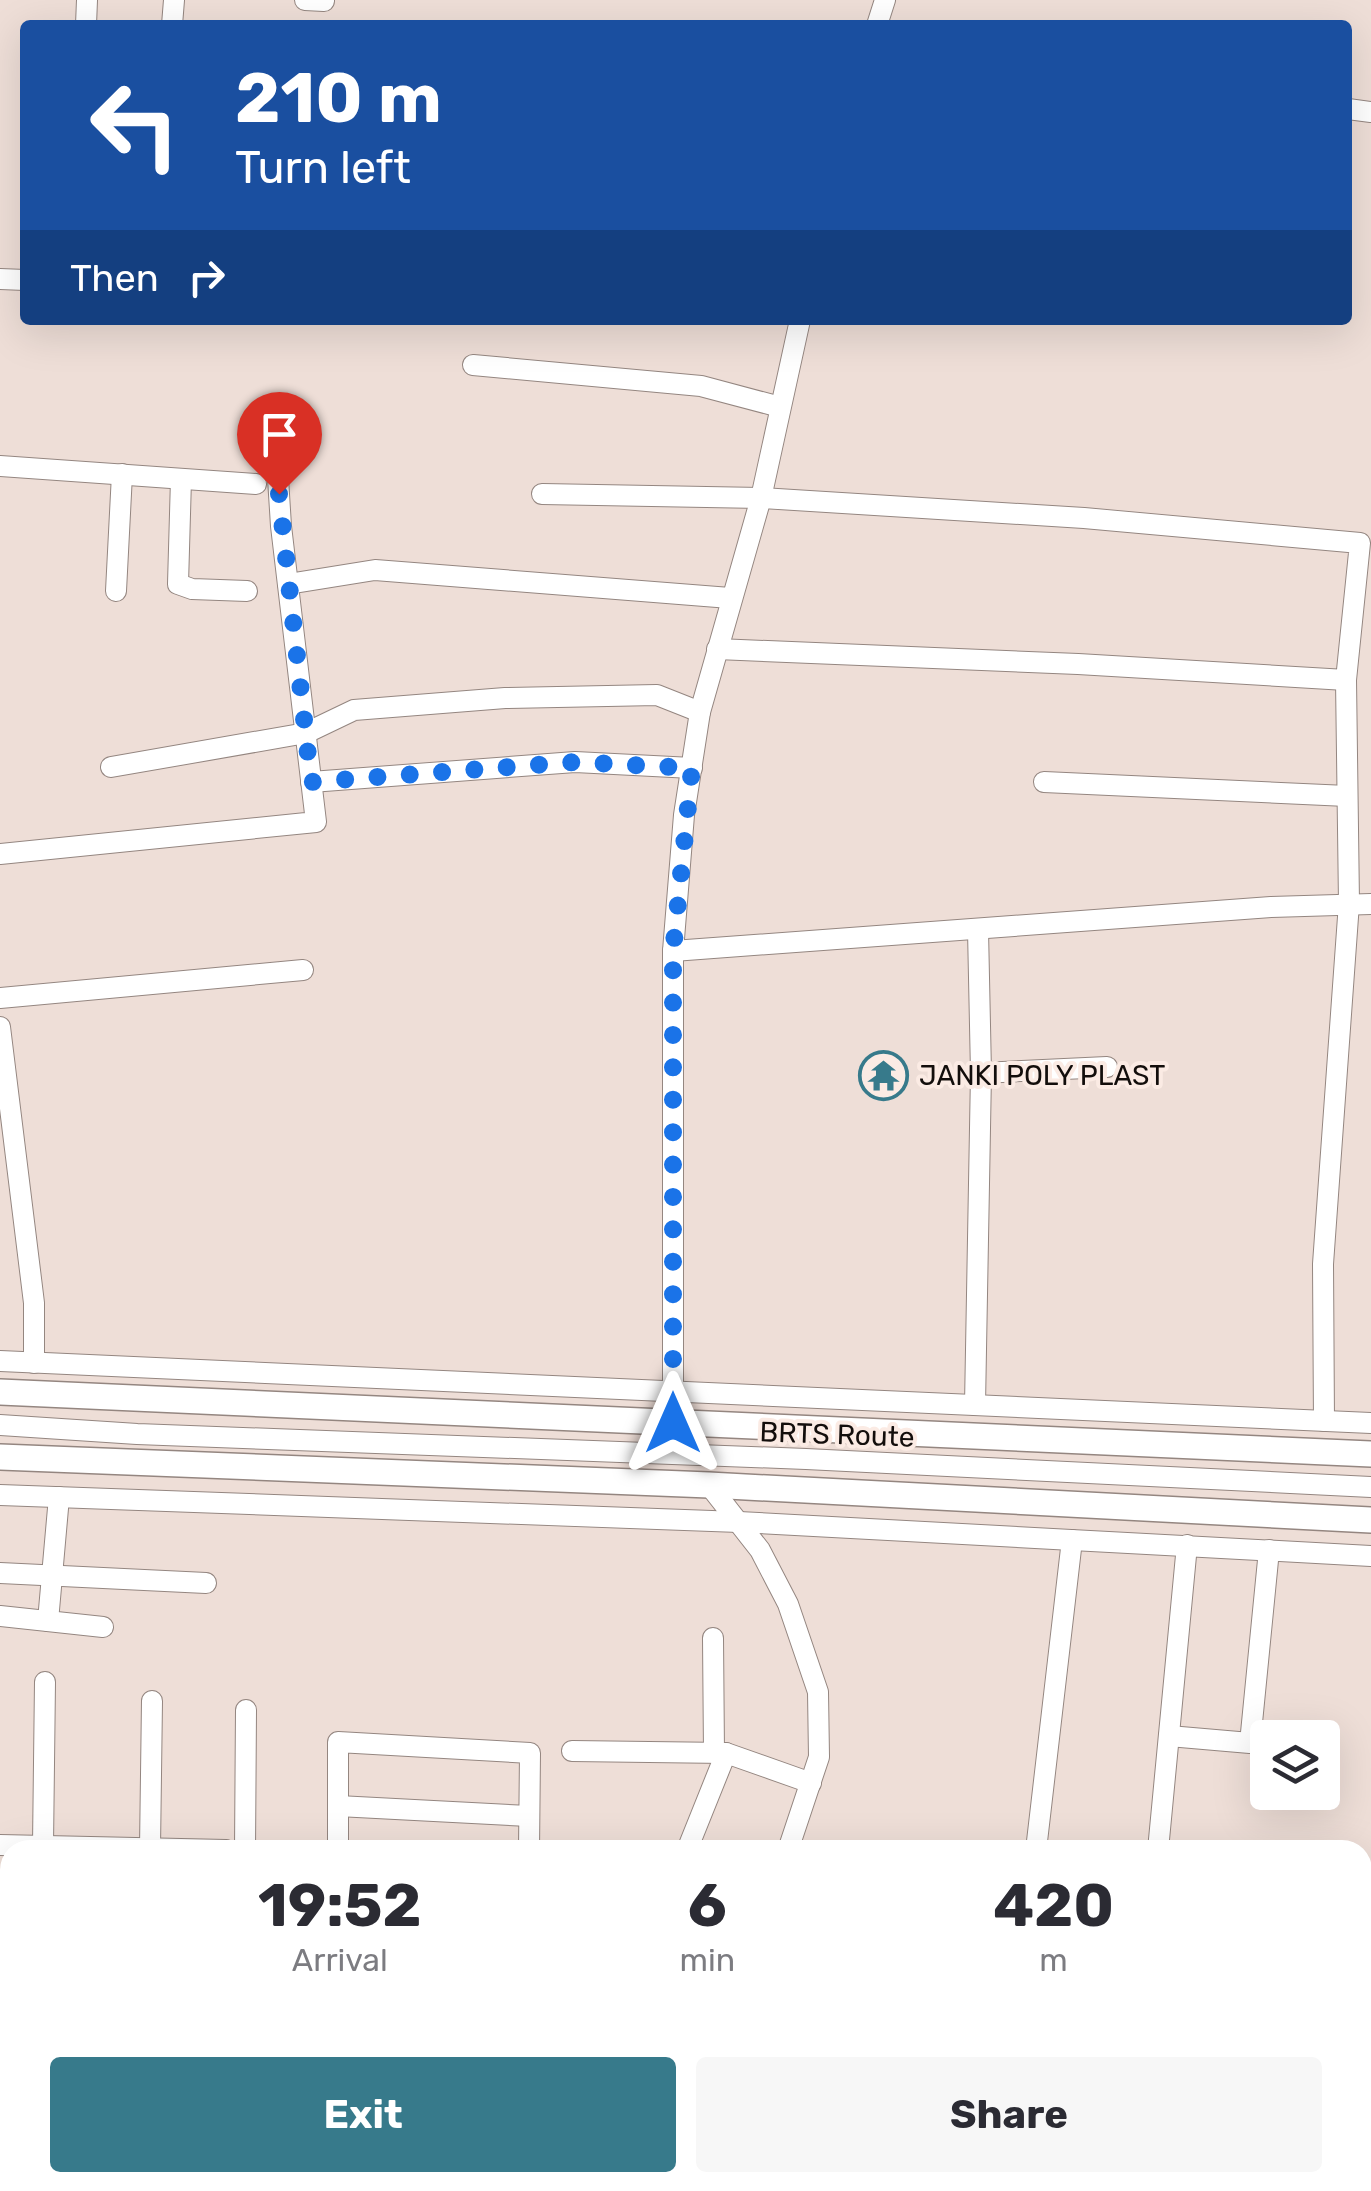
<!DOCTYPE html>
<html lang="en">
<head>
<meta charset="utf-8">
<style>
  :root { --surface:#fff; --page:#f7f7f7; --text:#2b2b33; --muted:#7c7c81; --accent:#377a8b }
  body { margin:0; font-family:Rubik,sans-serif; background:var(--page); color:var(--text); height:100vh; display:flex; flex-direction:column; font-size:38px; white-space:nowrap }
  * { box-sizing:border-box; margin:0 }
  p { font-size:32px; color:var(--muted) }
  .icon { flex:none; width:55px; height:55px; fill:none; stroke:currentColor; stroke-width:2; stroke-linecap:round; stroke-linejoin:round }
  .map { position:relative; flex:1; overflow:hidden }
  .sheet { position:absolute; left:0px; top:1840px; width:1372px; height:352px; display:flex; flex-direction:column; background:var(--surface); border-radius:30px 30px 0 0; box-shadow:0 10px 40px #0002 }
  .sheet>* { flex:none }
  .hud { position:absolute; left:20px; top:20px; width:1332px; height:305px; border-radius:10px; box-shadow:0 10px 40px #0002; background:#1a4fa0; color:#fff; overflow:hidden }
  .fabs { position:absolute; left:1250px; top:1720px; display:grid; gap:20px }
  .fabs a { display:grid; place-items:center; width:90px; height:90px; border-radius:10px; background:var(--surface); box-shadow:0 10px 40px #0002; font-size:50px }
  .pin { position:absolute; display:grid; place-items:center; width:85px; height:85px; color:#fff; margin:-102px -42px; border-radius:50% 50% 50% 0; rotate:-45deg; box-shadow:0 0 10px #0007 }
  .pin .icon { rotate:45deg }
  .me { position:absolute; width:110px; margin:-55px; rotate:0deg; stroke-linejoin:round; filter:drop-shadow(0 0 8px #0008) }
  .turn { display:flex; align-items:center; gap:35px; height:210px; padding:0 50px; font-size:45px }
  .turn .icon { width:130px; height:130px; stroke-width:2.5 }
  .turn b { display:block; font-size:70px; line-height:85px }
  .then { display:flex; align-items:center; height:95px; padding:0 50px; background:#0003; gap:20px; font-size:38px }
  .eta { display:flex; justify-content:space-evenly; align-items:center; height:170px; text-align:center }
  .eta b { font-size:60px; font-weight:700; line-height:70px }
  .cta { display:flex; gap:20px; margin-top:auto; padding:20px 50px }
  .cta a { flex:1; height:115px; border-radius:10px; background:var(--accent); color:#fff; font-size:40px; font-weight:700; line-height:115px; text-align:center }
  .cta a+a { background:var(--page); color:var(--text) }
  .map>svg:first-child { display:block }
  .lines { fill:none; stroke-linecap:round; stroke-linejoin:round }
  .minor-casing { stroke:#948680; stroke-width:22 }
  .major-casing { stroke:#948680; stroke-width:28 }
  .minor { stroke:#fff; stroke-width:20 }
  .major { stroke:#fff; stroke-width:25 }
  .route { stroke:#1a73e8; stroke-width:18; stroke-dasharray:0 32.4 }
  .labels { text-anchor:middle; stroke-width:8; stroke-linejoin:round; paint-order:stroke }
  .poi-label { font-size:28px; fill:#130e0c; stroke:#fbebe4; text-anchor:start }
  .street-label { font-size:28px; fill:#130e0c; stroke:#fbebe4 }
</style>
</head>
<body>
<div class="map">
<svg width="1371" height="2191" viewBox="0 0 1371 2191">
  <rect width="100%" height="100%" fill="#eeded7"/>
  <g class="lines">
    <defs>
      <g id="minor">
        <path d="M 305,0 L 324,1"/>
        <path d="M 86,25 L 87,0"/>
        <path d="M 172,25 L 174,0"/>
        <path d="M 877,25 L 885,0"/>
        <path d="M 1348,109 L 1371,112"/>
        <path d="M 0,279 L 25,280"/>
        <path d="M 473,365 L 701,386 L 780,407"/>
        <path d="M 0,466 L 256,484"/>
        <path d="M 181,479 L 178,584 L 192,589 L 247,591"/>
        <path d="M 542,494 L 761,498 L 1084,518 L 1360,543 L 1346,680 L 1078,664 L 717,649"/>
        <path d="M 288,584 L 375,570 L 730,598"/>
        <path d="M 116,591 L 122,474"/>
        <path d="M 111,767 L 306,733 L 354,710 L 505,698 L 657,695 L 700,712"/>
        <path d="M 311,782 L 575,762 L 692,768"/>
        <path d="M 1044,782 L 1347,796"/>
        <path d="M 0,854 L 316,822 L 281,526 L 275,430"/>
        <path d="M 978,930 L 981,1073"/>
        <path d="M 673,951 L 1271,907 L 1371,904"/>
        <path d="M 0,998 L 303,970"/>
        <path d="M 0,1027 L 34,1303 L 34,1363"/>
        <path d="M 0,1361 L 1371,1423"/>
        <path d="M 673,1404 L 673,951 L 684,815 L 700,712 L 761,498 L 800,320"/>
        <path d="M 975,1405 L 981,1073 L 1107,1067"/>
        <path d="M 1324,1421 L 1323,1264 L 1349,903 L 1346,680"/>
        <path d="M 0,1425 L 137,1434 L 806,1459 L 1371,1487"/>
        <path d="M 709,1485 L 760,1550 L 788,1604 L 818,1692 L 819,1757 L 788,1850"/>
        <path d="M 0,1495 L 739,1522 L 1371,1556"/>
        <path d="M 0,1573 L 206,1583"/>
        <path d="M 0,1616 L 103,1627"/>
        <path d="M 48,1621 L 59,1497"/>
        <path d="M 713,1638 L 714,1753"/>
        <path d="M 1169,1736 L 1250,1743 L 1269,1550"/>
        <path d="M 572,1751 L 726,1753 L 811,1783"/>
        <path d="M 338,1806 L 529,1816"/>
        <path d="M 0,1845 L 226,1850"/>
        <path d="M 43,1845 L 45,1682"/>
        <path d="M 150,1848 L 152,1701"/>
        <path d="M 245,1850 L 246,1710"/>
        <path d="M 338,1850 L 338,1742 L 530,1753 L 529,1850"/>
        <path d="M 687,1850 L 726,1753"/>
        <path d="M 1036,1850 L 1072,1540"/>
        <path d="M 1158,1850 L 1187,1545"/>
        <path d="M 0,1934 L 10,1934"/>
        <path d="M 1362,1939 L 1371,1938"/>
        <path d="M 0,2085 L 4,2085"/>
        <path d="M 1362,2098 L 1371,2098"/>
        <path d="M 0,2180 L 10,2179"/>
        <path d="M 290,2182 L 290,2191"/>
        <path d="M 495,2182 L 553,2191"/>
        <path d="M 473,2191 L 476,2182"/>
        <path d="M 775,2191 L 776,2182"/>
        <path d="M 1080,2191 L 1081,2182"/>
      </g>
      <g id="major">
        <path d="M 0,1392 L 1371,1454"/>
        <path d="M 0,1457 L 709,1485 L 1371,1520"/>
      </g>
    </defs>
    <use href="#minor" class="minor-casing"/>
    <use href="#major" class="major-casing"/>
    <use href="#minor" class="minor"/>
    <use href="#major" class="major"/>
  </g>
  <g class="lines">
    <path class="route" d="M 279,494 L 311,782 L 575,762 L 692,768 L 673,951 L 673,1423"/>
  </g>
  <defs>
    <symbol id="temple-ring" viewBox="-11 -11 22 22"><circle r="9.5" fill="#fbebe4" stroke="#377a8b" stroke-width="1.5"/><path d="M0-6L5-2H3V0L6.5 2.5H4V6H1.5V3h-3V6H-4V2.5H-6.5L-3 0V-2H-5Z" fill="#377a8b"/></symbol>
  </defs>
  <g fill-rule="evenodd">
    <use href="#temple-ring" x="856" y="1048" width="55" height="55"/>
  </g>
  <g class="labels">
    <g class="poi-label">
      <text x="919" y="1085">JANKI POLY PLAST</text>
    </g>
    <g class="street-label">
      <text transform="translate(837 1434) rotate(2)" y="10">BRTS Route</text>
    </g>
  </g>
</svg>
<div class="fabs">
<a><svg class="icon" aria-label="layers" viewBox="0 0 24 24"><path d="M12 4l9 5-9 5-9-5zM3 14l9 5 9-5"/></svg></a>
</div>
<div class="pin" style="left:279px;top:494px;background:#d93025"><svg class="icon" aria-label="arrive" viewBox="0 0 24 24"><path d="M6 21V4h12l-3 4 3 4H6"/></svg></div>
<svg class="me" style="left:673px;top:1423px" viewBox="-20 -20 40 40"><path d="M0-17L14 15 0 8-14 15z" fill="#1a73e8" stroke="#fff" stroke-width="4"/></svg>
<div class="hud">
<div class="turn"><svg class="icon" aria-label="left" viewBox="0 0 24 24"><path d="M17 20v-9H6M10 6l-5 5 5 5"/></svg><div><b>210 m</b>Turn left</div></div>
<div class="then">Then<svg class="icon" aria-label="right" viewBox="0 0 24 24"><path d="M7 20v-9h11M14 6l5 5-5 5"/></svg></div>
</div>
<section class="sheet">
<div class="eta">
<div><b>19:52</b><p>Arrival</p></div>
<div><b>6</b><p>min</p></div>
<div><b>420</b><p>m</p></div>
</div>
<div class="cta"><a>Exit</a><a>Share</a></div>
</section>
</div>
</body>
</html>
